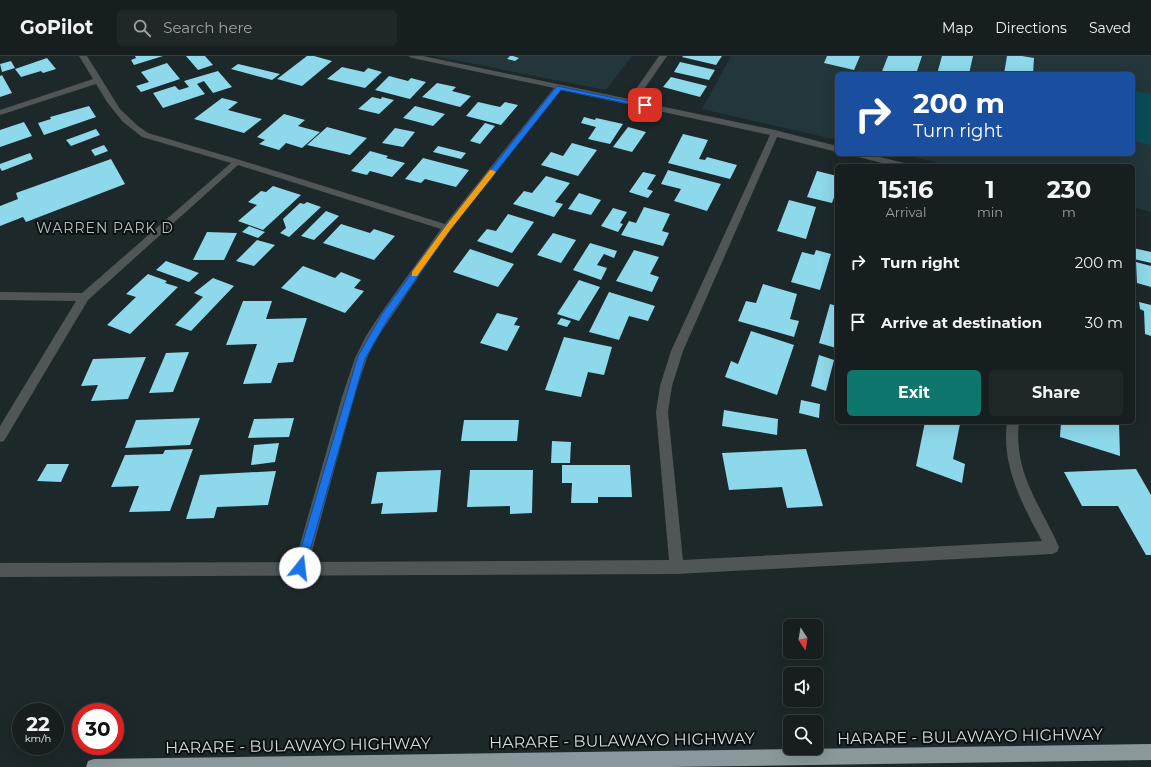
<!DOCTYPE html>
<html lang="en">
<head>
<meta charset="utf-8">
<style>
  :root { --surface:#161e20; --page:#1f2729; --text:#f1f3f6; --muted:#9ea2a5; --line:#353c3e; --accent:#0f766e }
  body { margin:0; font-family:Montserrat,sans-serif; background:var(--page); color:var(--text); height:100vh; display:flex; flex-direction:column; font-size:15px; white-space:nowrap }
  * { box-sizing:border-box; margin:0 }
  p { font-size:13px; color:var(--muted) }
  .icon { flex:none; width:22px; height:22px; fill:none; stroke:currentColor; stroke-width:2; stroke-linecap:round; stroke-linejoin:round }
  .map { position:relative; flex:1; overflow:hidden }
  .sheet { position:absolute; left:835px; top:108px; width:300px; height:260px; display:flex; flex-direction:column; background:var(--surface); border-radius:6px; box-shadow:0 4px 16px #0002,0 0 0 1px var(--line) }
  .sheet>* { flex:none }
  .banner { position:absolute; left:835px; top:16px; width:300px; height:84px; border-radius:6px; box-shadow:0 4px 16px #0002,0 0 0 1px var(--line); background:#1a4fa0; color:#fff; overflow:hidden }
  .needle { width:26px; rotate:168deg }
  .tools { position:absolute; left:783px; top:563px; display:grid; gap:8px }
  .tools a { display:grid; place-items:center; width:40px; height:40px; border-radius:6px; background:var(--surface); box-shadow:0 4px 16px #0002,0 0 0 1px var(--line); font-size:20px }
  .speed { position:absolute; left:12px; top:647px; display:flex; gap:8px; font-size:20px; font-weight:700; text-align:center }
  .speed>* { display:grid; place-content:center; width:52px; height:52px; border-radius:50%; background:var(--surface); box-shadow:0 4px 16px #0002,0 0 0 1px var(--line); line-height:1 }
  .speed small { font-size:10px; font-weight:400 }
  .speed .limit { border:6px solid #d22; background:#fff; color:#111 }
  .pin { position:absolute; display:grid; place-items:center; width:34px; height:34px; color:#fff; margin:-17px; border-radius:8px; box-shadow:0 2px 6px #0006 }
  .me { position:absolute; width:44px; margin:-22px; rotate:16deg; stroke-linejoin:round; filter:drop-shadow(0 0 3px #0008) }
  .turn { display:flex; align-items:center; gap:14px; height:84px; padding:0 12px; font-size:18px }
  .turn .icon { width:52px; height:52px; stroke-width:2.5 }
  .turn b { display:block; font-size:28px; line-height:34px }
  .eta { display:flex; justify-content:space-evenly; align-items:center; height:68px; text-align:center }
  .eta b { font-size:24px; font-weight:700; line-height:28px }
  .cta { display:flex; gap:8px; margin-top:auto; padding:8px 12px }
  .cta a { flex:1; height:46px; border-radius:6px; background:var(--accent); color:#fff; font-size:16px; font-weight:700; line-height:46px; text-align:center }
  .cta a+a { background:var(--page); color:var(--text) }
  ul { padding:0; list-style:none }
  li { display:flex; align-items:center; gap:12px; height:60px; padding:0 12px }
  li div { flex:1 }
  li b { display:block; font-size:15px }
  li em { font-style:normal }
  header { display:flex; align-items:center; gap:24px; box-sizing:border-box; height:56px; padding:0 20px; background:var(--surface); border-bottom:1px solid var(--line) }
  header strong { font-size:19px }
  nav { display:flex; gap:22px; margin-inline-start:auto; font-size:14px }
  .search { width:280px; height:36px; background:var(--page); display:flex; align-items:center; gap:10px; box-sizing:border-box; padding:0 14px; border-radius:6px; color:var(--muted); font-size:15px }
  .map>svg:first-child { display:block }
  .built { fill:#23363a }
  .green { fill:#0b4b57 }
  .building { fill:#8dd8ea }
  .lines { fill:none; stroke-linecap:round; stroke-linejoin:round }
  .minor { fill:#505657; fill-rule:evenodd }
  .highway { fill:#8a989b; fill-rule:evenodd }
  .route { fill:#1a73e8; stroke:#114b97 }
  .slow { fill:#f59e0b }
  .labels { text-anchor:middle; stroke-width:4; stroke-linejoin:round; paint-order:stroke }
  .neighbourhood-label { font-size:14px; letter-spacing:1px; fill:#b3c1c4; stroke:#0b1011 }
  .near-street-label { font-size:16px; fill:#d5dcde; stroke:#0b1011 }
</style>
</head>
<body>
<header>
<strong>GoPilot</strong>
<div class="search"><svg class="icon" aria-label="search" viewBox="0 0 24 24"><circle cx="10" cy="10" r="6"/><path d="M15 15l6 6"/></svg>Search here</div>
<nav><a>Map</a><a>Directions</a><a>Saved</a></nav>
</header>
<div class="map">
<svg width="1151" height="711" viewBox="0 0 1151 711">
  <rect width="100%" height="100%" fill="#1d282b"/>
  <g class="built">
    <path d="M 434,0 L 632,0 L 606,34 Z"/>
    <path d="M 731,0 L 1151,0 L 1151,156 L 1133,151 L 1133,110 L 952,110 L 900,98 L 1133,98 L 1133,18 L 837,18 L 837,84 L 702,53 Z"/>
  </g>
  <path class="green" d="M 1133,35 L 1151,38 L 1151,89 L 1133,85 Z"/>
  <g class="building">
    <path d="M 135,0 L 163,0 L 134,9 L 131,4 L 136,2 Z"/>
    <path d="M 186,0 L 205,0 L 213,9 L 198,14 Z"/>
    <path d="M 307,0 L 314,0 L 332,5 L 302,30 L 277,23 Z"/>
    <path d="M 510,0 L 513,0 L 519,2 L 515,5 L 507,3 Z"/>
    <path d="M 683,0 L 722,0 L 716,9 L 682,1 Z"/>
    <path d="M 827,0 L 860,0 L 854,14 L 824,7 Z"/>
    <path d="M 888,0 L 922,0 L 916,18 L 881,18 Z"/>
    <path d="M 942,0 L 973,0 L 969,18 L 937,18 Z"/>
    <path d="M 1007,0 L 1022,0 L 1034,2 L 1033,18 L 1004,18 Z"/>
    <path d="M 47,2 L 56,13 L 43,17 L 41,15 L 21,21 L 15,13 Z"/>
    <path d="M 11,5 L 15,12 L 2,16 L 0,8 Z"/>
    <path d="M 680,6 L 715,14 L 709,24 L 674,16 Z"/>
    <path d="M 167,7 L 180,23 L 141,36 L 136,30 L 149,26 L 141,16 Z"/>
    <path d="M 238,8 L 280,18 L 272,24 L 231,13 Z"/>
    <path d="M 342,11 L 364,16 L 368,12 L 382,16 L 365,32 L 327,23 Z"/>
    <path d="M 218,15 L 232,31 L 213,37 L 204,25 L 197,28 L 205,38 L 163,52 L 153,37 L 175,30 L 179,34 L 189,31 L 184,25 Z"/>
    <path d="M 2,19 L 12,37 L 0,41 L 0,20 Z"/>
    <path d="M 389,20 L 408,25 L 411,22 L 426,26 L 410,43 L 375,34 Z"/>
    <path d="M 671,21 L 707,30 L 700,41 L 663,31 Z"/>
    <path d="M 437,27 L 456,31 L 452,35 L 471,40 L 460,51 L 422,41 Z"/>
    <path d="M 372,41 L 381,43 L 382,41 L 394,44 L 379,58 L 358,53 Z"/>
    <path d="M 222,42 L 238,46 L 228,54 L 262,63 L 244,77 L 194,63 Z"/>
    <path d="M 478,46 L 500,51 L 505,46 L 518,49 L 501,69 L 466,60 Z"/>
    <path d="M 89,50 L 96,61 L 44,79 L 38,67 L 51,63 L 50,61 Z"/>
    <path d="M 415,50 L 445,58 L 433,70 L 403,62 Z"/>
    <path d="M 284,58 L 305,64 L 298,70 L 320,76 L 302,92 L 286,87 L 279,94 L 259,88 L 265,84 L 257,81 Z"/>
    <path d="M 584,61 L 595,64 L 596,62 L 623,68 L 610,88 L 588,83 L 596,71 L 581,67 Z"/>
    <path d="M 24,66 L 32,80 L 0,91 L 0,74 Z"/>
    <path d="M 485,67 L 495,70 L 480,88 L 470,85 Z"/>
    <path d="M 327,71 L 367,82 L 350,99 L 307,89 Z"/>
    <path d="M 628,71 L 646,76 L 632,96 L 613,91 Z"/>
    <path d="M 395,72 L 415,76 L 403,91 L 382,87 Z"/>
    <path d="M 96,73 L 100,79 L 71,90 L 66,84 Z"/>
    <path d="M 683,78 L 708,84 L 699,103 L 705,104 L 707,101 L 737,109 L 730,123 L 668,107 Z"/>
    <path d="M 572,87 L 597,94 L 578,120 L 541,109 L 551,96 L 563,100 Z"/>
    <path d="M 104,89 L 108,95 L 95,100 L 91,94 Z"/>
    <path d="M 438,90 L 466,97 L 461,103 L 433,96 Z"/>
    <path d="M 370,95 L 388,100 L 386,102 L 405,107 L 392,121 L 370,115 L 367,119 L 351,115 Z"/>
    <path d="M 30,97 L 33,103 L 2,115 L 0,112 L 0,108 Z"/>
    <path d="M 423,102 L 469,114 L 456,131 L 425,123 L 421,127 L 405,123 Z"/>
    <path d="M 111,103 L 125,128 L 26,166 L 23,161 L 0,170 L 0,150 L 18,143 L 16,137 Z"/>
    <path d="M 668,114 L 721,128 L 707,155 L 674,145 L 681,133 L 661,128 Z"/>
    <path d="M 817,115 L 837,120 L 837,133 L 832,147 L 807,141 Z"/>
    <path d="M 643,116 L 656,119 L 647,133 L 653,135 L 648,142 L 629,136 Z"/>
    <path d="M 546,120 L 570,127 L 555,146 L 563,148 L 554,161 L 513,148 L 524,135 L 532,137 Z"/>
    <path d="M 273,130 L 301,139 L 263,174 L 238,165 L 257,149 L 248,146 L 261,135 L 266,136 Z"/>
    <path d="M 579,137 L 601,144 L 591,159 L 568,153 Z"/>
    <path d="M 789,144 L 816,151 L 806,183 L 777,175 Z"/>
    <path d="M 307,146 L 321,151 L 289,181 L 280,177 L 286,172 L 283,163 L 300,147 L 304,148 Z"/>
    <path d="M 644,151 L 670,158 L 662,175 L 669,177 L 663,190 L 621,179 L 629,165 L 636,167 Z"/>
    <path d="M 613,152 L 627,156 L 620,167 L 623,168 L 618,176 L 601,170 Z"/>
    <path d="M 326,155 L 339,160 L 314,184 L 301,180 Z"/>
    <path d="M 508,158 L 534,166 L 512,197 L 477,185 L 487,173 L 496,175 Z"/>
    <path d="M 341,168 L 370,177 L 374,173 L 395,180 L 374,204 L 323,187 Z"/>
    <path d="M 249,170 L 265,176 L 258,182 L 242,176 Z"/>
    <path d="M 207,176 L 237,177 L 224,204 L 193,204 Z"/>
    <path d="M 553,177 L 576,184 L 561,207 L 537,199 Z"/>
    <path d="M 257,184 L 275,189 L 254,210 L 236,205 Z"/>
    <path d="M 590,187 L 617,195 L 614,202 L 604,198 L 597,209 L 607,212 L 601,224 L 573,214 Z"/>
    <path d="M 1133,192 L 1151,196 L 1151,207 L 1134,203 Z"/>
    <path d="M 470,193 L 514,208 L 498,231 L 453,216 Z"/>
    <path d="M 634,194 L 659,201 L 650,218 L 659,221 L 652,236 L 616,225 Z"/>
    <path d="M 816,194 L 831,198 L 820,234 L 791,226 L 802,196 L 814,199 Z"/>
    <path d="M 166,205 L 199,217 L 189,226 L 156,214 Z"/>
    <path d="M 1136,206 L 1151,210 L 1151,231 L 1137,227 Z"/>
    <path d="M 303,210 L 335,222 L 341,216 L 361,224 L 354,232 L 364,235 L 345,257 L 281,232 Z"/>
    <path d="M 148,218 L 167,225 L 165,227 L 178,231 L 130,278 L 107,269 L 136,241 L 126,238 Z"/>
    <path d="M 213,222 L 234,230 L 191,275 L 175,269 L 203,241 L 194,237 Z"/>
    <path d="M 579,224 L 600,231 L 579,265 L 557,258 Z"/>
    <path d="M 763,228 L 797,238 L 790,263 L 799,265 L 794,281 L 738,265 L 746,245 L 756,247 Z"/>
    <path d="M 609,236 L 655,250 L 648,265 L 629,260 L 619,284 L 589,276 Z"/>
    <path d="M 243,245 L 272,245 L 266,263 L 307,262 L 293,306 L 278,307 L 271,327 L 243,328 L 257,288 L 226,289 Z"/>
    <path d="M 1139,246 L 1151,249 L 1151,280 L 1145,278 L 1144,255 L 1140,253 Z"/>
    <path d="M 830,248 L 837,250 L 836,292 L 819,287 Z"/>
    <path d="M 497,257 L 518,262 L 514,269 L 520,270 L 507,295 L 480,287 Z"/>
    <path d="M 561,262 L 571,265 L 567,271 L 557,268 Z"/>
    <path d="M 751,275 L 794,289 L 777,339 L 725,321 L 731,305 L 738,308 Z"/>
    <path d="M 564,281 L 612,291 L 604,319 L 588,316 L 581,341 L 545,334 Z"/>
    <path d="M 189,296 L 173,336 L 149,337 L 166,297 Z"/>
    <path d="M 819,299 L 834,304 L 826,335 L 811,330 Z"/>
    <path d="M 146,301 L 128,343 L 91,345 L 98,329 L 81,330 L 93,303 Z"/>
    <path d="M 801,344 L 820,348 L 819,362 L 799,357 Z"/>
    <path d="M 724,354 L 778,363 L 777,379 L 722,370 Z"/>
    <path d="M 200,362 L 190,389 L 125,392 L 136,364 Z"/>
    <path d="M 294,362 L 289,381 L 248,382 L 254,363 Z"/>
    <path d="M 464,364 L 519,364 L 517,385 L 461,385 Z"/>
    <path d="M 925,366 L 954,366 L 960,368 L 953,403 L 965,408 L 962,427 L 916,410 Z"/>
    <path d="M 1061,366 L 1119,366 L 1120,400 L 1060,381 Z"/>
    <path d="M 552,385 L 571,386 L 570,407 L 551,407 Z"/>
    <path d="M 279,387 L 275,406 L 251,409 L 254,389 Z"/>
    <path d="M 193,393 L 170,455 L 129,456 L 139,430 L 111,431 L 125,399 L 163,398 L 165,394 Z"/>
    <path d="M 806,393 L 823,450 L 787,452 L 782,431 L 729,434 L 722,397 Z"/>
    <path d="M 47,408 L 69,408 L 61,426 L 37,425 Z"/>
    <path d="M 562,409 L 630,409 L 632,441 L 598,441 L 598,447 L 571,447 L 572,427 L 562,427 Z"/>
    <path d="M 1136,413 L 1151,439 L 1151,499 L 1146,499 L 1118,450 L 1082,450 L 1064,416 Z"/>
    <path d="M 441,414 L 437,456 L 381,458 L 383,447 L 371,448 L 377,416 Z"/>
    <path d="M 470,414 L 533,414 L 532,457 L 510,458 L 510,450 L 467,451 Z"/>
    <path d="M 276,415 L 268,449 L 217,451 L 214,462 L 186,463 L 200,419 Z"/>
  </g>
  <g class="lines">
    <g class="minor">
      <path d="M 79,0 L 87,0 L 120,53 L 138,70 L 148,77 L 240,104 L 445,168 L 554,32 L 412,2 L 408,0 L 423,0 L 629,43 L 659,0 L 667,0 L 636,45 L 775,74 L 837,90 L 837,96 L 777,81 L 683,295 L 672,330 L 668,356 L 683,504 L 1042,485 C 1022,448 1001,409 1007,366 L 1019,366 C 1013,416 1040,448 1059,491 L 1057,496 L 1052,498 L 677,518 L 0,521 L 0,507 L 295,506 L 342,341 L 355,302 L 366,280 L 381,257 L 441,173 L 238,109 L 88,244 L 4,385 L 0,386 L 0,370 L 76,245 L 0,244 L 0,236 L 82,237 L 231,107 L 142,81 L 123,66 L 107,46 L 96,28 L 0,59 L 0,54 L 93,23 ZM 561,34 L 770,79 L 671,295 L 660,330 L 656,356 L 669,504 L 309,506 L 354,341 L 367,302 L 375,285 L 450,174 Z"/>
      <path d="M 853,98 L 868,98 L 908,108 L 909,110 L 894,110 L 854,100 Z"/>
    </g>
    <path class="highway" d="M 1151,688 L 1151,704 L 670,711 L 86,711 L 88,705 L 94,703 Z"/>
  </g>
  <path class="route" d="M 557,30 L 648,49 L 645,51 L 561,34 L 450,174 L 388,263 L 365,303 L 305,512 L 304,516 L 300,517 L 296,516 L 295,512 L 358,300 L 382,258 L 445,171 Z"/>
  <path class="slow" d="M 490,114 L 492,114 L 496,116 L 450,174 L 417,220 L 412,220 L 412,216 L 445,171 Z"/>
  <g class="labels">
    <g class="neighbourhood-label">
      <text x="105" y="177">WARREN PARK D</text>
    </g>
    <g class="near-street-label">
      <text transform="translate(970 680) rotate(-1)" y="6">HARARE - BULAWAYO HIGHWAY</text>
      <text transform="translate(622 684) rotate(-1)" y="6">HARARE - BULAWAYO HIGHWAY</text>
      <text transform="translate(298 689) rotate(-1)" y="6">HARARE - BULAWAYO HIGHWAY</text>
    </g>
  </g>
</svg>
<div class="tools">
<a><svg class="needle" viewBox="-14 -14 28 28"><path d="M0-13l5 13h-10z" fill="#e53935"/><path d="M0 13l5-13h-10z" fill="#9ea2a5"/></svg></a>
<a><svg class="icon" aria-label="sound" viewBox="0 0 24 24"><path d="M4 9h4l5-4v14l-5-4H4zM17 9q2 3 0 6"/></svg></a>
<a><svg class="icon" aria-label="search" viewBox="0 0 24 24"><circle cx="10" cy="10" r="6"/><path d="M15 15l6 6"/></svg></a>
</div>
<div class="speed"><div>22<small>km/h</small></div><div class="limit">30</div></div>
<div class="pin" style="left:645px;top:49px;background:#d93025"><svg class="icon" aria-label="arrive" viewBox="0 0 24 24"><path d="M6 21V4h12l-3 4 3 4H6"/></svg></div>
<svg class="me" style="left:300px;top:512px" viewBox="-20 -20 40 40"><circle r="19" fill="#fff"/><path d="M0-13L10 11 0 6-10 11z" fill="#1a73e8"/></svg>
<div class="banner">
<div class="turn"><svg class="icon" aria-label="right" viewBox="0 0 24 24"><path d="M7 20v-9h11M14 6l5 5-5 5"/></svg><div><b>200 m</b>Turn right</div></div>
</div>
<section class="sheet">
<div class="eta">
<div><b>15:16</b><p>Arrival</p></div>
<div><b>1</b><p>min</p></div>
<div><b>230</b><p>m</p></div>
</div>
<ul>
<li><svg class="icon" aria-label="right" viewBox="0 0 24 24"><path d="M7 20v-9h11M14 6l5 5-5 5"/></svg><div><b>Turn right</b></div><em>200 m</em></li>
<li><svg class="icon" aria-label="arrive" viewBox="0 0 24 24"><path d="M6 21V4h12l-3 4 3 4H6"/></svg><div><b>Arrive at destination</b></div><em>30 m</em></li>
</ul>
<div class="cta"><a>Exit</a><a>Share</a></div>
</section>
</div>
</body>
</html>
